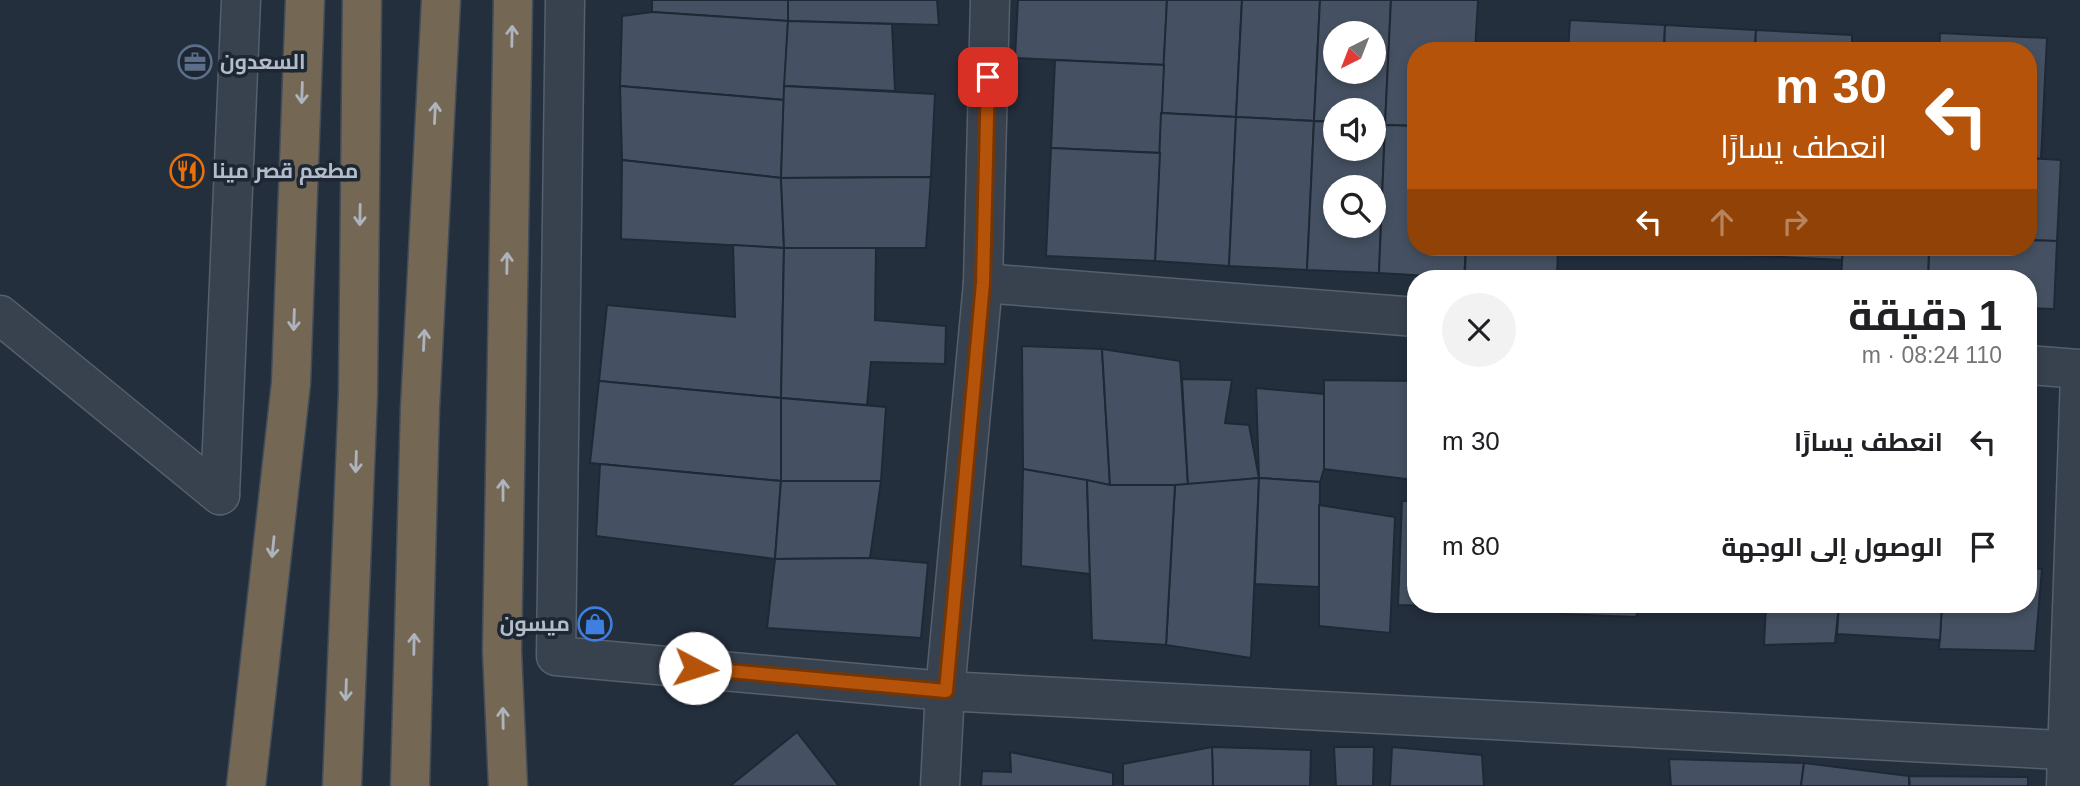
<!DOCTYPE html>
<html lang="ar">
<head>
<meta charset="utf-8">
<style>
  :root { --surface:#fff; --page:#f2f2f2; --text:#202124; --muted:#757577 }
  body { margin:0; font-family:Arial,Cairo,sans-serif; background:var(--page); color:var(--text); direction:rtl; height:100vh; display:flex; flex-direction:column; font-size:26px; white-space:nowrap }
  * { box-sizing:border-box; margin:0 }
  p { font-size:23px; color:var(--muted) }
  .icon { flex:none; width:38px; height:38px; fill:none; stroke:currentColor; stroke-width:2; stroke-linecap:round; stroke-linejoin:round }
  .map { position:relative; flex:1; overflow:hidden; direction:ltr }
  .panel { position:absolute; left:1407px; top:270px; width:630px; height:343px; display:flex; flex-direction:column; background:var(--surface); border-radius:28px; box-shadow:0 4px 10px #0003; direction:rtl }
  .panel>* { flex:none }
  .hud { position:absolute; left:1407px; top:42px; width:630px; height:214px; border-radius:28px; box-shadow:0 4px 10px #0003; direction:rtl; background:#b45309; color:#fff; overflow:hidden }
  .needle { width:46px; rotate:222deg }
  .tools { position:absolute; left:1323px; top:21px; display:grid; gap:14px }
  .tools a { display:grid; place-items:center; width:63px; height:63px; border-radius:50%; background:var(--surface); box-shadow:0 4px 10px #0003; font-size:35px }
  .pin { position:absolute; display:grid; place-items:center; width:60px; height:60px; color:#fff; margin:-30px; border-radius:14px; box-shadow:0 4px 10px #0006 }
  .me { position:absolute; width:77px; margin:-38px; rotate:95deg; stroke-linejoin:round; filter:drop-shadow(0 0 5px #0008) }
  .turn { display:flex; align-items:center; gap:24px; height:147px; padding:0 35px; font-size:32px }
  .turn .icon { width:91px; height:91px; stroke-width:2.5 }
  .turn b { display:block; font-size:49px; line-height:60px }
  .lanes { display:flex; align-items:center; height:66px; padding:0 35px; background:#0003; justify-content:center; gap:35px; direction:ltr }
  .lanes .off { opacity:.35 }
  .round { display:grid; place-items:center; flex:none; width:74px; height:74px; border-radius:37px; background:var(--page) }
  .headline { display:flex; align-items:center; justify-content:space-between; height:119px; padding:0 35px }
  h1 { font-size:42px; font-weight:700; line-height:52px }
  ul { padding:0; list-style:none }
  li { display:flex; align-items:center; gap:21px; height:105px; padding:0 35px }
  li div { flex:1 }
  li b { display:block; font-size:26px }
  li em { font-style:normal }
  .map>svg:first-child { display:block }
  .building { fill:#455162; stroke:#1f2835; stroke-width:2; fill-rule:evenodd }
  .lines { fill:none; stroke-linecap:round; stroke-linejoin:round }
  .minor-casing { stroke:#565f6c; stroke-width:41 }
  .highway-casing { stroke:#434c59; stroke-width:41 }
  .minor { stroke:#38414e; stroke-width:38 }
  .highway { stroke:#746855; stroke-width:38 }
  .oneway { stroke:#aeb4bd }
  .route-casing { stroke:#753606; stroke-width:18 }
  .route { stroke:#b45309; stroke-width:12 }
  .labels { text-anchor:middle; stroke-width:7; stroke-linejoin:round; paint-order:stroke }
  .poi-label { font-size:21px; font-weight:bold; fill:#b4bcc9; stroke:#1d2633; text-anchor:start }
</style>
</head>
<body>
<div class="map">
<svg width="2080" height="786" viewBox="0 0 2080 786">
  <rect width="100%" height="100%" fill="#242f3e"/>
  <g class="building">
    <path d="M 652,0 L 788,0 L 788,21 L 652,12 Z"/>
    <path d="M 788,0 L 937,0 L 939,25 L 788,21 Z"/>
    <path d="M 1018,0 L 1167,0 L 1164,65 L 1015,58 Z"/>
    <path d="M 1167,0 L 1242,0 L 1236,117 L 1161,113 Z"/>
    <path d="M 1242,0 L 1320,0 L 1314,121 L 1236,117 Z"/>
    <path d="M 1320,0 L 1391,0 L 1385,125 L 1374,124 L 1374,110 L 1335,110 L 1335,122 L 1314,121 ZM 1335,33 L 1374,33 L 1374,72 L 1335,72 Z"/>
    <path d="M 1391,0 L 1478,0 L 1475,51 L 1416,51 L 1416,126 L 1385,125 Z"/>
    <path d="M 652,12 L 788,21 L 784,100 L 620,86 L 622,16 Z"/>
    <path d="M 1570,20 L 1665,25 L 1664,51 L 1568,51 Z"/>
    <path d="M 788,21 L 892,24 L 895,91 L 784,86 Z"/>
    <path d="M 1665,25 L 1756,30 L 1755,51 L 1664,51 Z"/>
    <path d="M 1756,30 L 1852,35 L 1852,51 L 1755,51 Z"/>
    <path d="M 1940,33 L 2047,38 L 2041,159 L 2028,158 L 2028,51 L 1939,51 Z"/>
    <path d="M 1055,60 L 1164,65 L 1160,153 L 1051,148 Z"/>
    <path d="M 620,86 L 784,100 L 781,178 L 622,160 Z"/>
    <path d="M 784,86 L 935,94 L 931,177 L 781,178 Z"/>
    <path d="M 1161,113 L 1236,117 L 1229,266 L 1155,261 Z"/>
    <path d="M 1236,117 L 1314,121 L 1307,270 L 1229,266 Z"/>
    <path d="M 1314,121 L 1335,122 L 1335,149 L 1374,149 L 1374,124 L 1385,125 L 1379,273 L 1307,270 ZM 1335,187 L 1374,187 L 1374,226 L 1335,226 Z"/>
    <path d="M 1385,125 L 1416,126 L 1416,247 L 1466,247 L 1464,278 L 1379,273 Z"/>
    <path d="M 1051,148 L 1160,153 L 1155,261 L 1046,256 Z"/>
    <path d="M 2028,158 L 2061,160 L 2057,241 L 2028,240 Z"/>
    <path d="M 622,160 L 781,178 L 784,248 L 621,239 Z"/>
    <path d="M 931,177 L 926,248 L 784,248 L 781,178 Z"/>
    <path d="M 2028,240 L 2057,241 L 2054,309 L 2028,308 L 2028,278 L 1928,278 L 1929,247 L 2028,247 Z"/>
    <path d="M 733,245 L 784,248 L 781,398 L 599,381 L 607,305 L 735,317 Z"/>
    <path d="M 1466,247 L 1558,247 L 1557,277 L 1465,272 Z"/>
    <path d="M 1597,247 L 1655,247 L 1654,250 Z"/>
    <path d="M 1655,247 L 1745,247 L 1745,255 L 1654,250 Z"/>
    <path d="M 1745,247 L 1843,247 L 1842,260 L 1745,255 Z"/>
    <path d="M 1843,247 L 1929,247 L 1928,278 L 1841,278 Z"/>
    <path d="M 784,248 L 876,248 L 875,320 L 946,326 L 945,364 L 871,362 L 867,405 L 781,398 Z"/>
    <path d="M 1022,346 L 1102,349 L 1110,485 L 1023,469 Z"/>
    <path d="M 1102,349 L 1180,361 L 1188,485 L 1110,485 Z"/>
    <path d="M 1182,379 L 1232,380 L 1225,423 L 1249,425 L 1259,478 L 1188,485 Z"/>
    <path d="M 1324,380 L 1416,381 L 1414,480 L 1324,469 Z"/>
    <path d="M 599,381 L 781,398 L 781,481 L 590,463 Z"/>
    <path d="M 1256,388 L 1324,394 L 1324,469 L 1320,482 L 1259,478 Z"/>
    <path d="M 781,398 L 886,407 L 881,481 L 781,481 Z"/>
    <path d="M 1416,432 L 1416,480 L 1414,480 Z"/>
    <path d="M 600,464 L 781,481 L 775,559 L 596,536 Z"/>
    <path d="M 1023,469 L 1087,480 L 1090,574 L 1021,566 Z"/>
    <path d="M 1259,478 L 1251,658 L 1166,645 L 1175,485 Z"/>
    <path d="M 1259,478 L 1320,482 L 1319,587 L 1255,584 Z"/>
    <path d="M 1087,480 L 1110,485 L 1175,485 L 1166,645 L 1092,640 Z"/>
    <path d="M 781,481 L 881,481 L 870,558 L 775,559 Z"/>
    <path d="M 1402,501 L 1416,501 L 1416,604 L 1530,604 L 1531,609 L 1398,605 Z"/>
    <path d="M 1319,505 L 1395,517 L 1390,633 L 1319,626 Z"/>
    <path d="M 870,558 L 928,563 L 921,638 L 767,628 L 775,559 Z"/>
    <path d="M 2028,568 L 2042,569 L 2035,651 L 1939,649 L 1942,604 L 2028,604 Z"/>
    <path d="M 1560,604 L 1640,604 L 1636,617 L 1561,614 Z"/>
    <path d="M 1694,604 L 1766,604 L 1766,605 Z"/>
    <path d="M 1839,604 L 1942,604 L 1940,640 L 1837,634 Z"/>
    <path d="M 1839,604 L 1835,643 L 1764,645 L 1766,604 Z"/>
    <path d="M 797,732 L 839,786 L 730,786 Z"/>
    <path d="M 1212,747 L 1311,750 L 1310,786 L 1213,786 Z"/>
    <path d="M 1212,747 L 1213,786 L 1123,786 L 1123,764 Z"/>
    <path d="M 1334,747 L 1374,747 L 1373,786 L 1336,786 Z"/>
    <path d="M 1392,747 L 1482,755 L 1484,786 L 1390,786 Z"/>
    <path d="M 1010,752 L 1113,773 L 1113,786 L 981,786 L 982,771 L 1011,772 Z"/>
    <path d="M 1669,759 L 1804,763 L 1801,786 L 1671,786 Z"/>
    <path d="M 1804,763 L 1909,776 L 1909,786 L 1801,786 Z"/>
    <path d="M 1909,776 L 2028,777 L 2028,786 L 1910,786 Z"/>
  </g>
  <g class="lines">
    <defs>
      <g id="minor">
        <path d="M 565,0 L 556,656 L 945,691 L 2080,751"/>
        <path d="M 983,283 L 1416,317"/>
        <path d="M 0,315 L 220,495"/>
        <path d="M 2028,365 L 2080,369"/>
        <path d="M 220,495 L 241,0"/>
        <path d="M 940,786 L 945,691 L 983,283 L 990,0"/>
        <path d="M 2066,786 L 2080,376"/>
      </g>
      <g id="highway">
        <path d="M 246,786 L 291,383 L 305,0"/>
        <path d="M 342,786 L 358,394 L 362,0"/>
        <path d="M 410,786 L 420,408 L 441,0"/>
        <path d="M 508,786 L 502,651 L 513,0"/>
      </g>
    </defs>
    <use href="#minor" class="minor-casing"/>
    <use href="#highway" class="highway-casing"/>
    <use href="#minor" class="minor"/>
    <use href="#highway" class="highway"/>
  </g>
  <defs><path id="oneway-shaft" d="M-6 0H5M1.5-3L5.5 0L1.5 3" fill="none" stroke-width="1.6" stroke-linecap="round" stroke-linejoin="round" transform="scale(1.75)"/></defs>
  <g class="oneway">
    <use href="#oneway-shaft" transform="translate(512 36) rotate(-89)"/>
    <use href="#oneway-shaft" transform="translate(302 93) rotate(92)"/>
    <use href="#oneway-shaft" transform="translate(435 113) rotate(-87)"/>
    <use href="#oneway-shaft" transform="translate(360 215) rotate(91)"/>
    <use href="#oneway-shaft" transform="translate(507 263) rotate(-89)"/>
    <use href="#oneway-shaft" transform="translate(294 320) rotate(92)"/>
    <use href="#oneway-shaft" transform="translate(424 340) rotate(-87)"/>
    <use href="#oneway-shaft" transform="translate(356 462) rotate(92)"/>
    <use href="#oneway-shaft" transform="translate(503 490) rotate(-90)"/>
    <use href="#oneway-shaft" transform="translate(273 547) rotate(96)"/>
    <use href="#oneway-shaft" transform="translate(414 644) rotate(-89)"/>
    <use href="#oneway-shaft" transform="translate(346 690) rotate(92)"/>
    <use href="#oneway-shaft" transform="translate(503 718) rotate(-91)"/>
  </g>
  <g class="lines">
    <defs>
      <path id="route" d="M 695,668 L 946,691 L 983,283 L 988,77"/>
    </defs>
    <use href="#route" class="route-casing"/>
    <use href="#route" class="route"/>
  </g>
  <defs>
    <symbol id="office-ring" viewBox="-11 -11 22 22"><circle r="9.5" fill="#1d2633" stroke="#5c6f8a" stroke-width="1.5"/><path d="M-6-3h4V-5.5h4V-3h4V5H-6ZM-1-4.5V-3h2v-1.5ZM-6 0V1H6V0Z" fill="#5c6f8a"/></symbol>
    <symbol id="restaurant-ring" viewBox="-11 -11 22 22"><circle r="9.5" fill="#1d2633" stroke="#e8710a" stroke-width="1.5"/><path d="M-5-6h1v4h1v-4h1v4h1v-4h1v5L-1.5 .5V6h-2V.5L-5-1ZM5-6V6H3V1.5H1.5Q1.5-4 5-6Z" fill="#e8710a"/></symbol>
    <symbol id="shop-ring" viewBox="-11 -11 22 22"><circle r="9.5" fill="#1d2633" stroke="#3f7fe0" stroke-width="1.5"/><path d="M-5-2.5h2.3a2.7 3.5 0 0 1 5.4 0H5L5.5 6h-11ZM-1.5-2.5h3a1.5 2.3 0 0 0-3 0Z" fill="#3f7fe0"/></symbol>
  </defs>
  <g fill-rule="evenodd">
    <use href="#office-ring" x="176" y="43" width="38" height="38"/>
    <use href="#restaurant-ring" x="168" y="152" width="38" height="38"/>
    <use href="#shop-ring" x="576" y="605" width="38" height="38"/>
  </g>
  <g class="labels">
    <g class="poi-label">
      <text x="220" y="69">السعدون</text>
      <text x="212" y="178">مطعم قصر مينا</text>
      <text x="570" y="631" text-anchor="end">ميسون</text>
    </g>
  </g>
</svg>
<div class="tools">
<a><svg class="needle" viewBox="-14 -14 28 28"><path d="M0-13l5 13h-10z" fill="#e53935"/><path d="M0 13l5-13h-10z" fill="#757577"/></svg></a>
<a><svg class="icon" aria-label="sound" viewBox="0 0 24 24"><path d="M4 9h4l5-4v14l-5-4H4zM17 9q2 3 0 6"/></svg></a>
<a><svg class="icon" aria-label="search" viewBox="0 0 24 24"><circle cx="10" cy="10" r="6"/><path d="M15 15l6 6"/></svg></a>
</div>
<div class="pin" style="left:988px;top:77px;background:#d93025"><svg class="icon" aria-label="arrive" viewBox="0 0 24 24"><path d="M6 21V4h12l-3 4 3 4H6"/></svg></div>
<svg class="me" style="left:695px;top:668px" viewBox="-20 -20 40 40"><circle r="19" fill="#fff"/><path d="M0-13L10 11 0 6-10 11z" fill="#b45309"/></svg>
<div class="hud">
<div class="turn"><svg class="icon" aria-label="left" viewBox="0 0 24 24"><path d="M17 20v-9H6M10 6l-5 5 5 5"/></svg><div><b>30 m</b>انعطف يسارًا</div></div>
<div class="lanes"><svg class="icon" aria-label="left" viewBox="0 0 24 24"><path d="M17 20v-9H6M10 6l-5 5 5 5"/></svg><svg class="icon off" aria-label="ahead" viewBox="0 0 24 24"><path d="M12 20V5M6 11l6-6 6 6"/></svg><svg class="icon off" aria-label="right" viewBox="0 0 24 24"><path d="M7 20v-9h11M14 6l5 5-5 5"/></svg></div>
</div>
<section class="panel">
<div class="headline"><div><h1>1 دقيقة</h1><p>110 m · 08:24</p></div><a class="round"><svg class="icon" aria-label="close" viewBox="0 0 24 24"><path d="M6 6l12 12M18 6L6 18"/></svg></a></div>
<ul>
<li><svg class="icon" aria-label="left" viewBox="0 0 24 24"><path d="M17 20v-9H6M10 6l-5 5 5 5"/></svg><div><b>انعطف يسارًا</b></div><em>30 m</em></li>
<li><svg class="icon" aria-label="arrive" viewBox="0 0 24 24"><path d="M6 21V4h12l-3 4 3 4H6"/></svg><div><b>الوصول إلى الوجهة</b></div><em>80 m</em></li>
</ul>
</section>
</div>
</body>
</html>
